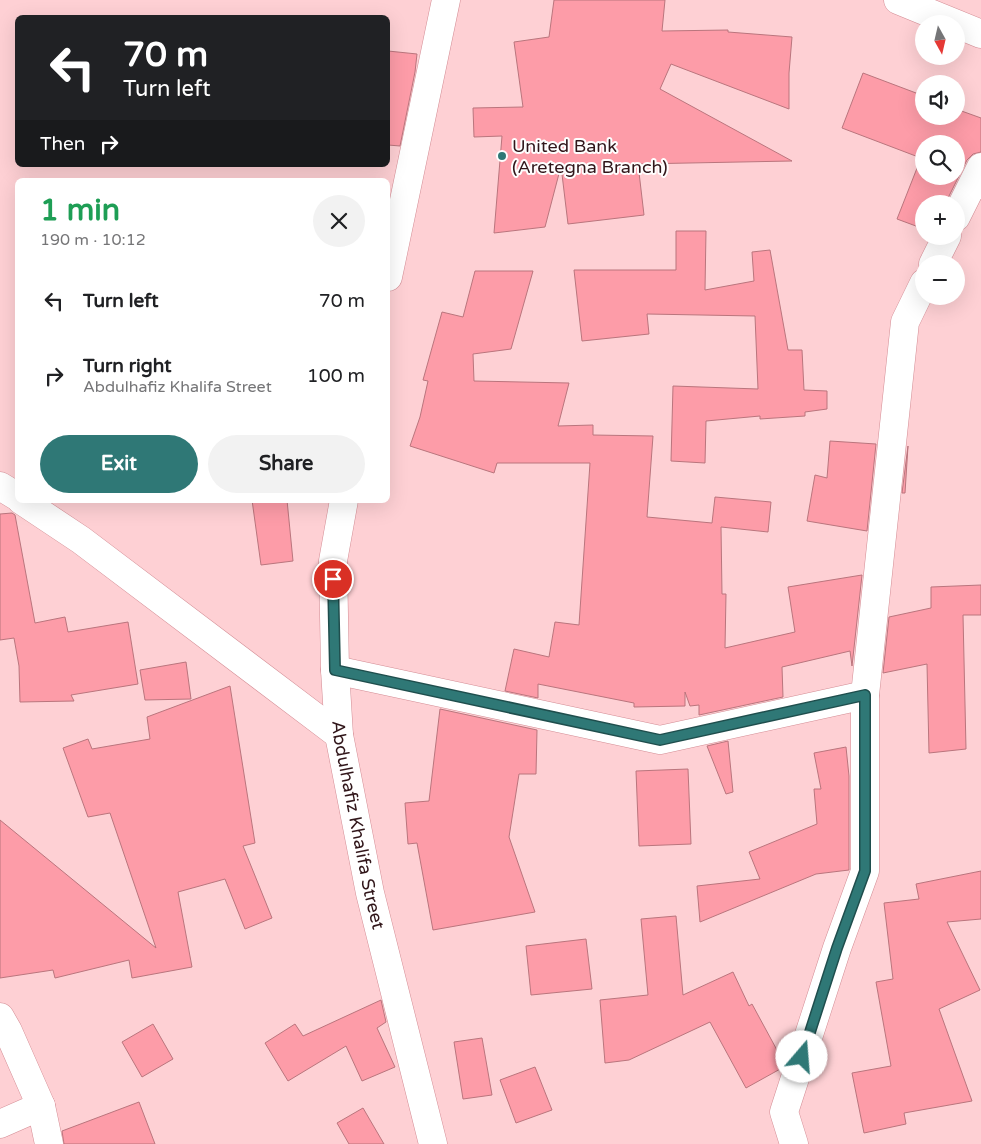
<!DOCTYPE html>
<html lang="en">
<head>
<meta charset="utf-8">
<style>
  :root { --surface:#fff; --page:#f2f2f2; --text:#202124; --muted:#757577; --accent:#2f7876 }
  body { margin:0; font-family:"Varela Round",sans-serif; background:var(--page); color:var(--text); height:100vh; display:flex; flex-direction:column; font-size:19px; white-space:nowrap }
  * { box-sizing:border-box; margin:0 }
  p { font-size:16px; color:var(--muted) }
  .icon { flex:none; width:28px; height:28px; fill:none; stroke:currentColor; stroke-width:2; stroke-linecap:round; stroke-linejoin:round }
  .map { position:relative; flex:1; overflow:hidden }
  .details { position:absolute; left:15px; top:178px; width:375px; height:325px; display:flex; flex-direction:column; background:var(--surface); border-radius:8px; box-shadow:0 5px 20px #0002 }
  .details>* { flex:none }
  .top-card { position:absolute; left:15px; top:15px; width:375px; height:152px; border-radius:8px; box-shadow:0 5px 20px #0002; background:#202124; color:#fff; overflow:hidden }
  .needle { width:32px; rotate:172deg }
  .controls { position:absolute; left:915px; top:15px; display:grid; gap:10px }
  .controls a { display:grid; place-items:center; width:50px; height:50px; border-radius:50%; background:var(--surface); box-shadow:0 5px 20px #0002; font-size:25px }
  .pin { position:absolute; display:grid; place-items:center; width:42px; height:42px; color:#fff; margin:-21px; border:2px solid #fff; border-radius:50%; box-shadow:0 1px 5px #0007 }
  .me { position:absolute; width:55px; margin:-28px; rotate:18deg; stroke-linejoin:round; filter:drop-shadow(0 0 4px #0008) }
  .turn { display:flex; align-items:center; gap:18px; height:105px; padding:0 25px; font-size:22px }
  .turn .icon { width:65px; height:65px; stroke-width:2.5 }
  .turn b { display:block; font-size:35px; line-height:42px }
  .then { display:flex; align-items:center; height:48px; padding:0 25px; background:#0003; gap:10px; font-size:19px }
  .round { display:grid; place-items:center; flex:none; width:52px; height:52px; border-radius:26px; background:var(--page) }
  .summary { display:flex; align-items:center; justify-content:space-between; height:85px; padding:0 25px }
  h1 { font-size:30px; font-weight:700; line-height:38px; color:#1e9e55 }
  .action { display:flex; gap:10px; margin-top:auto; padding:10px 25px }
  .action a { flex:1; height:58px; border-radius:30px; background:var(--accent); color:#fff; font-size:20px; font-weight:700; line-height:58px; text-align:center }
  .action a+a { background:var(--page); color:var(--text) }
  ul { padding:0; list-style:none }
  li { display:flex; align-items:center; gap:15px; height:75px; padding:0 25px }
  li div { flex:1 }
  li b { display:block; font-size:19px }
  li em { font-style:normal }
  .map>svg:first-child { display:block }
  .building { fill:#fd9ca8; stroke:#ba757d; fill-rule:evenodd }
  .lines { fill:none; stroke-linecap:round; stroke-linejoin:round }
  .minor-casing { stroke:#d38c94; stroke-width:29 }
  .major-casing { stroke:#d38c94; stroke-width:29 }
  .highway-casing { stroke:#d38c94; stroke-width:29 }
  .minor { stroke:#fff; stroke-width:28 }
  .major { stroke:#fff; stroke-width:28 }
  .highway { stroke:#fff; stroke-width:28 }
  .route-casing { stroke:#1f4e4d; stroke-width:12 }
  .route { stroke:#2f7876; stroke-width:9 }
  .poi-dot { fill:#2f7876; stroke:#fefefe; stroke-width:2 }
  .labels { text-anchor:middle; stroke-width:4; stroke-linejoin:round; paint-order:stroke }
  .poi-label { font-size:18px; fill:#31161a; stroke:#fefefe; text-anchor:start }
  .street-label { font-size:18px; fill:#31161a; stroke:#fefefe }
</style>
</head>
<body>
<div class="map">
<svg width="981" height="1144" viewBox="0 0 981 1144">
  <rect width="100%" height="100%" fill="#fed0d4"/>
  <g class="building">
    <path d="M 554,0 L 665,0 L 662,31 L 728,30 L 728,32 L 792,37 L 789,73 L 789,109 L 671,64 L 660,89 L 792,161 L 638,164 L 644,215 L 568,224 L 561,166 L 545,227 L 494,233 L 502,136 L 474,137 L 473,108 L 523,107 L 514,42 L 549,37 Z"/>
    <path d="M 388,51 L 417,54 L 415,72 L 400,146 L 388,145 Z"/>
    <path d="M 863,73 L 924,96 L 924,116 L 956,116 L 956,109 L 981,118 L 981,152 L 973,154 L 967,160 L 945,204 L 924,204 L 924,229 L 897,219 L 921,158 L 842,128 ZM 924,144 L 956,144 L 956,176 L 924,176 Z"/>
    <path d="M 676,231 L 706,231 L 705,290 L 754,281 L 752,252 L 770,250 L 788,350 L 802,350 L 804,390 L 827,391 L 827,409 L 805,412 L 805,416 L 760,419 L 760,416 L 706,421 L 705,463 L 671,461 L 673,386 L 758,389 L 755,316 L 647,314 L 649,334 L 582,341 L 574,270 L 676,270 Z"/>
    <path d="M 475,271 L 533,271 L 511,349 L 473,354 L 474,381 L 569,383 L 558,426 L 593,425 L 593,435 L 653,436 L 647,517 L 712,523 L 715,497 L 771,502 L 768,532 L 721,527 L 722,594 L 726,594 L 725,648 L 795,632 L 788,587 L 862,575 L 852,666 L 850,651 L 782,667 L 783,697 L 699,715 L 699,705 L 690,706 L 685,692 L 685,706 L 634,707 L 634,703 L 538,684 L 538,698 L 505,691 L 514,649 L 549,657 L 555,622 L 579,625 L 590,463 L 497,463 L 494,473 L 410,446 L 420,417 L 428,381 L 423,380 L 442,312 L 463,317 Z"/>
    <path d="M 830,441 L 876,444 L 867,531 L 807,521 L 815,475 L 827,478 Z"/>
    <path d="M 908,446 L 905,493 L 902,493 Z"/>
    <path d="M 252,500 L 287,500 L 293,561 L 261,565 Z"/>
    <path d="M 12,513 L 15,515 L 35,623 L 65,617 L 68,632 L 128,622 L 138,684 L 71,695 L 74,701 L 20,702 L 19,666 L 14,638 L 0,640 L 0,514 Z"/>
    <path d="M 981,585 L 981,615 L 963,615 L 966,749 L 929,753 L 927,664 L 883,673 L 889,617 L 931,608 L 931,587 Z"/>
    <path d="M 186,662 L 191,699 L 145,700 L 140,670 Z"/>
    <path d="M 230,686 L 255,843 L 243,846 L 272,918 L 245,929 L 225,879 L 178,892 L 192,967 L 132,978 L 129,960 L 55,978 L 53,970 L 0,978 L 0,820 L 156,948 L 110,813 L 88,817 L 63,748 L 88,739 L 92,749 L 150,739 L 147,717 Z"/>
    <path d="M 440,709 L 537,730 L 536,774 L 519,774 L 509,837 L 535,912 L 433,930 L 417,843 L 408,844 L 405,803 L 429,801 Z"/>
    <path d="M 728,741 L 733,792 L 726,794 L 707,746 Z"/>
    <path d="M 846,747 L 849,776 L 849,870 L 816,874 L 700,922 L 697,886 L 760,879 L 749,852 L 817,824 L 814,789 L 821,789 L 814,753 Z"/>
    <path d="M 688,769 L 691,844 L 639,846 L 636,771 Z"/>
    <path d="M 981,871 L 981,919 L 947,922 L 980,990 L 939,1009 L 972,1101 L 904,1113 L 906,1124 L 864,1133 L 852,1073 L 891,1066 L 876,982 L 893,979 L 884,903 L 919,899 L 916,884 Z"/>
    <path d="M 676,916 L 683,995 L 733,972 L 749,1006 L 752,1004 L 784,1063 L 782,1068 L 746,1088 L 710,1022 L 629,1060 L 605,1063 L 600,1000 L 648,995 L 641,919 Z"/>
    <path d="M 586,939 L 592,989 L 531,995 L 526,946 Z"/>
    <path d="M 381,1000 L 386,1022 L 377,1028 L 395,1067 L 362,1081 L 346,1046 L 288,1081 L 265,1043 L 295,1024 L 303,1036 Z"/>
    <path d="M 153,1024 L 173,1059 L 142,1077 L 122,1042 Z"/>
    <path d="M 482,1038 L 492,1095 L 463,1099 L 454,1042 Z"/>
    <path d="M 535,1067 L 552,1110 L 516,1123 L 500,1080 Z"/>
    <path d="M 139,1102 L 155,1144 L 64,1144 L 62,1131 Z"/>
    <path d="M 363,1108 L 384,1144 L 349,1144 L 337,1123 Z"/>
  </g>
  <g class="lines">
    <defs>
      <g id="minor">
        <path d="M 956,217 L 981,167"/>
        <path d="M 933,264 L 947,236"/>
        <path d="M 0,486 L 18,497"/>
        <path d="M 21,500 L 81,540 L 339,735"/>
        <path d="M 335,670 L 660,740 L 865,695"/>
        <path d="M 0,1017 L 8,1031 L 41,1106 L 49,1144"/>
        <path d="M 0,1124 L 41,1106"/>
        <path d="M 794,1144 L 784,1112 L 837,948 L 865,871 L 865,695 L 905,322 L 924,283"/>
      </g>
      <g id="major">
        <path d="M 388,277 L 446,0"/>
        <path id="s1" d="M 344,500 L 333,561 L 335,670 L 339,735 L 370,893 L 433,1144"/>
      </g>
      <path id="highway" d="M 898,0 L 981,34"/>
    </defs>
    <use href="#minor" class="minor-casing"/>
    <use href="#major" class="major-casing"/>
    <use href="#highway" class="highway-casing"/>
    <use href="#minor" class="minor"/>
    <use href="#major" class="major"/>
    <use href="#highway" class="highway"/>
  </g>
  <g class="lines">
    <defs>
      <path id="route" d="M 333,579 L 335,670 L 660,740 L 865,695 L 865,871 L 837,948 L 802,1057"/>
    </defs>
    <use href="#route" class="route-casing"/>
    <use href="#route" class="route"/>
  </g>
  <circle class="poi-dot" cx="502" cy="156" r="5"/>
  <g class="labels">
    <g class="poi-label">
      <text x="512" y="152">United Bank<tspan x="512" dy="21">(Aretegna Branch)</tspan></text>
    </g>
    <g class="street-label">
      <text dy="6" stroke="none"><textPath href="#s1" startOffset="328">Abdulhafiz Khalifa Street</textPath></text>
    </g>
  </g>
</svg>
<div class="controls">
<a><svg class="needle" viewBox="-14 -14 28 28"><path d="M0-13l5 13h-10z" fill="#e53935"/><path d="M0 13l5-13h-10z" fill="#757577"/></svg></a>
<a><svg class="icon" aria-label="sound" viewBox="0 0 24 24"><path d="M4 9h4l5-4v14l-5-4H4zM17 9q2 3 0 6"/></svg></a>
<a><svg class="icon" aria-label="search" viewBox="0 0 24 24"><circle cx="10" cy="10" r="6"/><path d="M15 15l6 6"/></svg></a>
<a>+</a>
<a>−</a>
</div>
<div class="pin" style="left:333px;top:579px;background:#d93025"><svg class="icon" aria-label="arrive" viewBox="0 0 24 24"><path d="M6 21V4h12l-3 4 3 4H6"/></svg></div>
<svg class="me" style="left:802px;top:1057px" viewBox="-20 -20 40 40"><circle r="19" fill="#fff"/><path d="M0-13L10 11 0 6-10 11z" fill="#2f7876"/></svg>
<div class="top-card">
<div class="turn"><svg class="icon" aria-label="left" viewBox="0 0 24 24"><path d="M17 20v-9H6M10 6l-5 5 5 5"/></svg><div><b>70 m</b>Turn left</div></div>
<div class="then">Then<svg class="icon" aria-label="right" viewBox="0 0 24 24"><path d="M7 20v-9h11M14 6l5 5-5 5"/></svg></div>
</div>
<section class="details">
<div class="summary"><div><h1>1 min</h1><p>190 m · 10:12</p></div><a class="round"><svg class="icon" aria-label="close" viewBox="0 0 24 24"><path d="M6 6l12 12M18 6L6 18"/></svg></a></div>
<ul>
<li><svg class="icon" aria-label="left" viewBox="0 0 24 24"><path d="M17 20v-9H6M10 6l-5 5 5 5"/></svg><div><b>Turn left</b></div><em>70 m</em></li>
<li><svg class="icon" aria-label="right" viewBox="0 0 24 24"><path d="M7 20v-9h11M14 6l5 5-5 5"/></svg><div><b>Turn right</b><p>Abdulhafiz Khalifa Street</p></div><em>100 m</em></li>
</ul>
<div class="action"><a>Exit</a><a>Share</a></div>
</section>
</div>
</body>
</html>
